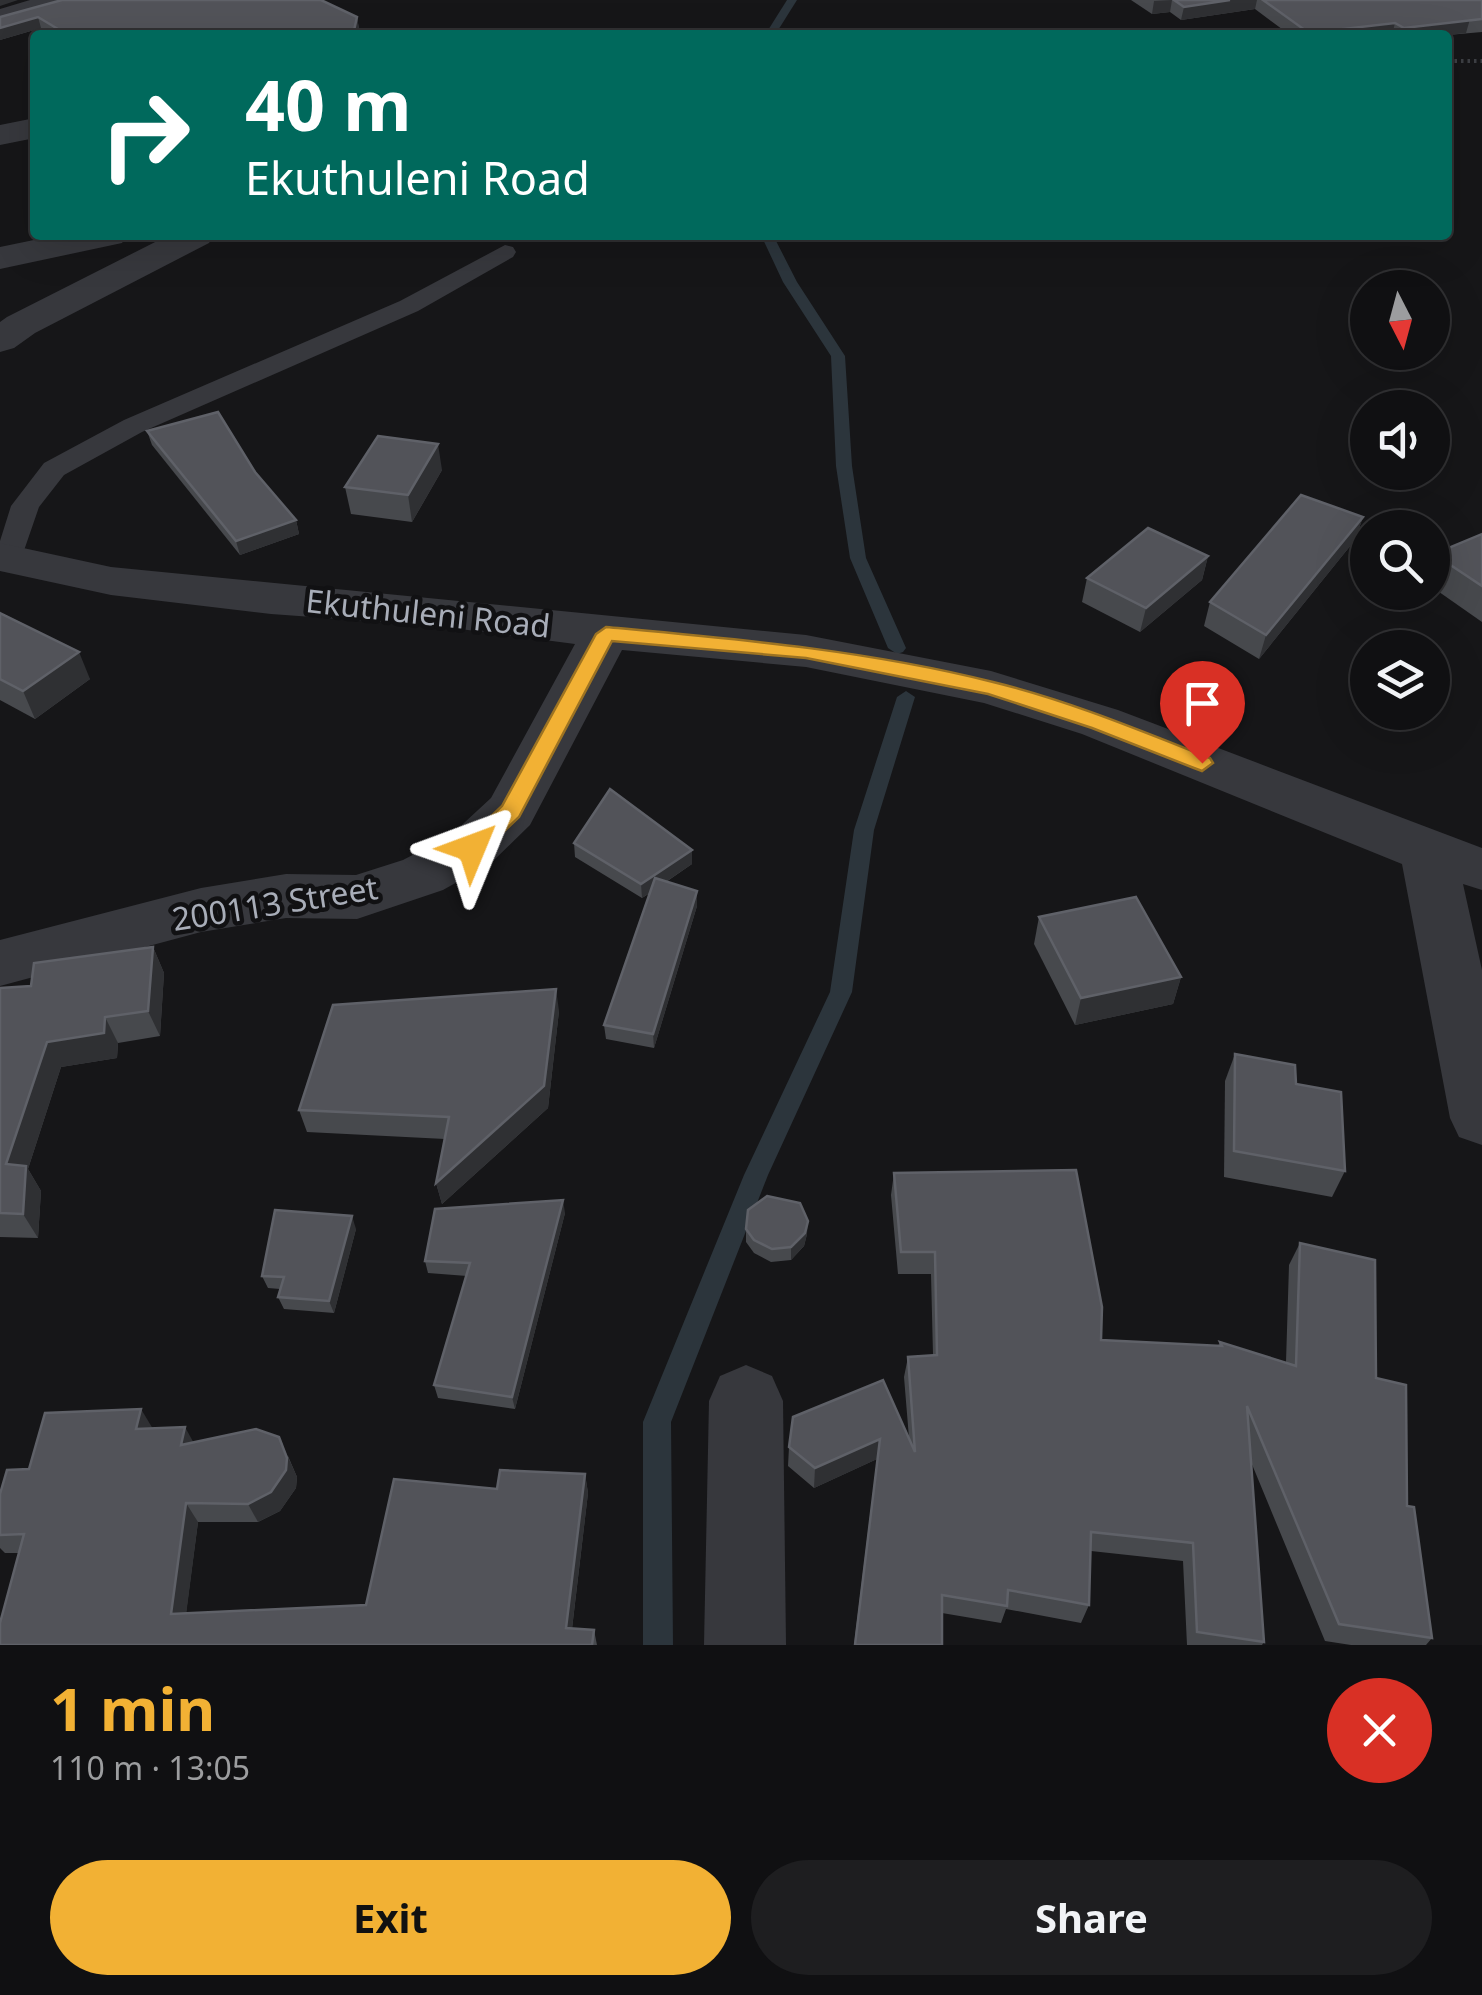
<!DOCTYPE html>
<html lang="en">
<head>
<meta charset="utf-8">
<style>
  :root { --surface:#101012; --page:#1e1e20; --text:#f1f3f6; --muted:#9c9d9f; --line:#303032; --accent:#f2b134 }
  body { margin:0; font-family:"Noto Sans",sans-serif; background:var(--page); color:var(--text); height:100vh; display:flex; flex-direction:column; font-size:38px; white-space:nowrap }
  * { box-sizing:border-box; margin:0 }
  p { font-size:32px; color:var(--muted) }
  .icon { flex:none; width:55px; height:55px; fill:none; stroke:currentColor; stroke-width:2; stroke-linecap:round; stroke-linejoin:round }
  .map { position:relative; height:1645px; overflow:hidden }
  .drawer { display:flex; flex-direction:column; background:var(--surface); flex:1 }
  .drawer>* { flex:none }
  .guide { position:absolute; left:30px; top:30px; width:1422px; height:210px; border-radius:10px; box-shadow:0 10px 40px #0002,0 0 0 2px var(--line); background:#00695c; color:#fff; overflow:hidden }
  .needle { width:65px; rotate:174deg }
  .buttons { position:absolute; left:1350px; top:270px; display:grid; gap:20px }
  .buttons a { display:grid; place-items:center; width:100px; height:100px; border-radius:50%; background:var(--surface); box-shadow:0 10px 40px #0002,0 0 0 2px var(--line); font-size:50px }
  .pin { position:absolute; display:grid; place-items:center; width:85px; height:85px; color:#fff; margin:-102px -42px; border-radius:50% 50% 50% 0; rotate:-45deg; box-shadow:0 0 10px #0007 }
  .pin .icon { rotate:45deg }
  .me { position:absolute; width:110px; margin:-55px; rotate:46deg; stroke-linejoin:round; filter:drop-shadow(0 0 8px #0008) }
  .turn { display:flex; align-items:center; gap:35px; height:210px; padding:0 50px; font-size:45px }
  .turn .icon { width:130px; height:130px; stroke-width:2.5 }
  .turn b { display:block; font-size:70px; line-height:85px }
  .round { display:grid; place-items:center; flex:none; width:105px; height:105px; border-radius:52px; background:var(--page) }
  .summary { display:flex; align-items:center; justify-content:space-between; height:170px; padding:0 50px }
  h1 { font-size:60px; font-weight:700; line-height:75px; color:var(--accent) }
  .cta { display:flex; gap:20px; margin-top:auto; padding:20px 50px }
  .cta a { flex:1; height:115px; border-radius:60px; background:var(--accent); color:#111; font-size:40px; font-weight:700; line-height:115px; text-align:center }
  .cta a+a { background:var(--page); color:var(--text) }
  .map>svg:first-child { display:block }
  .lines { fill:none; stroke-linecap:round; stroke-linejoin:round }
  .stream { fill:#2c353c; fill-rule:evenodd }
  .path { stroke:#3d3f44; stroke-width:4; stroke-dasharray:2.5 4; stroke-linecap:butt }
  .lane { fill:#37383d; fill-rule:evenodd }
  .street { fill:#37383d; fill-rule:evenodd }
  .wall { fill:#47494d }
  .shaded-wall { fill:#2f3033 }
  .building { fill:#525359; stroke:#5f6168; stroke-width:2.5 }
  .route { fill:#f2b134; stroke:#9d7322; stroke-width:2.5 }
  .labels { text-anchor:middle; stroke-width:9; stroke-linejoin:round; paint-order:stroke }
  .street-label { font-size:32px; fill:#a8adb8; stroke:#111113 }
</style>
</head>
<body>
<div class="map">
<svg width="1482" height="1645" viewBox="0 0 1482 1645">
  <rect width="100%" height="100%" fill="#161618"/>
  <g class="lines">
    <g class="stream">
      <path d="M 787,0 L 797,0 L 775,35 L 765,35 Z"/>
      <path d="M 761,235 L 773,235 L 797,282 L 845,356 L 852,466 L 866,558 L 906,648 L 903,652 L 897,654 L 888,648 L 850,558 L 836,466 L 831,356 L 783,282 Z"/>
      <path d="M 906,691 L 915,697 L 874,830 L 852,992 L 768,1175 L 671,1422 L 673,1645 L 643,1645 L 643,1422 L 744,1175 L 830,992 L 854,830 L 897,697 Z"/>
    </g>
    <path class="path" d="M 1448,61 L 1482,61"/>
    <path class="lane" d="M 505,245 L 513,247 L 516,252 L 513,257 L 418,311 L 142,432 L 64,475 L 39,507 L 19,565 L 0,566 L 0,541 L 11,506 L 44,463 L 124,420 L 400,301 Z"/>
    <g class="street">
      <path d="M 30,0 L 73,0 L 69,6 L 0,27 L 0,9 Z"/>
      <path d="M 35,118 L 35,138 L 0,145 L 0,125 Z"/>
      <path d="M 58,235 L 127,235 L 122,243 L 0,269 L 0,247 Z"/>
      <path d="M 169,235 L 214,235 L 209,243 L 35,333 L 14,348 L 0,352 L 0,322 L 7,317 Z"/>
      <path d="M 0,543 L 111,567 L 806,635 L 991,671 L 1118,710 L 1482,848 L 1482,890 L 1463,884 L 1482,970 L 1482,1145 L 1459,1137 L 1450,1118 L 1402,864 L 1082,734 L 984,703 L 806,667 L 622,650 L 530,825 L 491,863 L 443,890 L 357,919 L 286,918 L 201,932 L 0,986 L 0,940 L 201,888 L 286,874 L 356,875 L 403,860 L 451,835 L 491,798 L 575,644 L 437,626 L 271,614 L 111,595 L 0,571 Z"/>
      <path d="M 746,1365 L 772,1376 L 783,1401 L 786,1645 L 704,1645 L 709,1401 L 720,1376 Z"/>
    </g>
  </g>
  <g class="wall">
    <path d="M 1131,0 L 1482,0 L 1482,32 L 1448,35 L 1290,35 L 1255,9 L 1181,20 L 1170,12 L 1152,14 Z"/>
    <path d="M 0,17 L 357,17 L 359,29 L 358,35 L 52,35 L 41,28 L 0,40 Z"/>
    <path d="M 147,431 L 255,472 L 296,520 L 299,534 L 240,555 L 152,445 Z"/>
    <path d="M 442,470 L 412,522 L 351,514 L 345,487 Z"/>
    <path d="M 1363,517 L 1355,540 L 1259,659 L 1204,626 L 1210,602 Z"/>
    <path d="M 1482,534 L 1482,622 L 1432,587 L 1434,554 Z"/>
    <path d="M 1208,556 L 1202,580 L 1140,632 L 1082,602 L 1087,578 Z"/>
    <path d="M 0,613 L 90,679 L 35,719 L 0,700 Z"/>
    <path d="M 574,843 L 692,850 L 692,864 L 666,882 L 697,891 L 697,906 L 654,1048 L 606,1039 L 604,1025 L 650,893 L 642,898 L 575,857 Z"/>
    <path d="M 1039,917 L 1181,977 L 1173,1004 L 1075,1025 L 1034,944 Z"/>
    <path d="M 153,947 L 164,973 L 160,1036 L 118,1043 L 117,1058 L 61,1067 L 28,1169 L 41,1191 L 38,1238 L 0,1237 L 0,988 L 31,986 Z"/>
    <path d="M 559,1011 L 548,1108 L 442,1204 L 436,1183 L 445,1139 L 307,1132 L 299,1110 Z"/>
    <path d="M 1235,1054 L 1296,1084 L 1345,1171 L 1332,1197 L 1224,1177 L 1225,1081 Z"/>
    <path d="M 894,1173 L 1101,1340 L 1218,1346 L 1220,1342 L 1286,1362 L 1289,1265 L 1300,1243 L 1376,1378 L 1407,1506 L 1432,1638 L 1426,1645 L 1351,1645 L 1325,1641 L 1251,1462 L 1264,1642 L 1262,1645 L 1187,1645 L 1183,1561 L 1091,1551 L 1089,1605 L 1081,1623 L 1006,1609 L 1001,1623 L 942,1613 L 942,1645 L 854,1645 L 877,1459 L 814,1488 L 788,1466 L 789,1447 L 909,1438 L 904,1377 L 908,1357 L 933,1355 L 931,1274 L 898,1274 L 891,1195 Z"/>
    <path d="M 565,1213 L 515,1409 L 438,1398 L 434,1385 L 467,1276 L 428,1273 L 425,1261 Z"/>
    <path d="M 356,1229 L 334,1313 L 284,1309 L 278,1297 L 280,1289 L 268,1288 L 262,1276 Z"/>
    <path d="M 746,1229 L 807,1234 L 804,1246 L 791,1260 L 771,1262 L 754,1253 L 746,1242 Z"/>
    <path d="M 153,1429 L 194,1443 L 288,1456 L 297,1477 L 296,1488 L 280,1511 L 258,1522 L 198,1522 L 186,1613 L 366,1605 L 497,1489 L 585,1474 L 588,1493 L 572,1629 L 594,1630 L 597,1645 L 0,1645 L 19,1553 L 5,1553 L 0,1548 L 0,1494 L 29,1469 Z"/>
  </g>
  <g class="shaded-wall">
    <path d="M 0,0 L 18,0 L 0,6 Z"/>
    <path d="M 1172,0 L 1170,12 L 1152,14 L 1154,1 Z"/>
    <path d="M 1230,0 L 1257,0 L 1255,9 L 1181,20 L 1184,7 Z"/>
    <path d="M 38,17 L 41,28 L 0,40 L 0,28 Z"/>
    <path d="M 357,17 L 359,29 L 358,35 L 353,35 Z"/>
    <path d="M 1470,19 L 1466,33 L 1448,35 L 1402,35 L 1404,28 Z"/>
    <path d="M 1395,23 L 1392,35 L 1309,35 L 1309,33 Z"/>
    <path d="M 438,444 L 442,470 L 412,522 L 408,495 Z"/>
    <path d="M 1363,517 L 1355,540 L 1259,659 L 1266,635 Z"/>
    <path d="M 296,520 L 299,534 L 240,555 L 236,541 Z"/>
    <path d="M 1208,556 L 1202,580 L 1140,632 L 1146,608 Z"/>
    <path d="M 79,652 L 90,679 L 35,719 L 23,691 Z"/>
    <path d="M 692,850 L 692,864 L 642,898 L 641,884 Z"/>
    <path d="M 697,891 L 697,906 L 654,1048 L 653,1034 Z"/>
    <path d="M 153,947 L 164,973 L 160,1036 L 148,1011 Z"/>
    <path d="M 1181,977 L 1173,1004 L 1075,1025 L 1081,998 Z"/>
    <path d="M 556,989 L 559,1011 L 548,1108 L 442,1204 L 436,1183 Z"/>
    <path d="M 105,1017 L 118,1043 L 117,1058 L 61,1067 L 28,1169 L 41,1191 L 38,1238 L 23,1214 L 6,1164 L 47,1042 Z"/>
    <path d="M 563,1200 L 565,1213 L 515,1409 L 512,1397 Z"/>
    <path d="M 352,1216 L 356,1229 L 334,1313 L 329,1301 Z"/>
    <path d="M 808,1221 L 807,1234 L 804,1246 L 791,1260 L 791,1247 Z"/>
    <path d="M 141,1409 L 153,1429 L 136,1429 Z"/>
    <path d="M 185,1427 L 196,1447 L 181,1445 Z"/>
    <path d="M 279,1437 L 297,1477 L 296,1488 L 280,1511 L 258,1522 L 248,1504 Z"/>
    <path d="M 880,1439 L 877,1459 L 814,1488 L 815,1468 Z"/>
    <path d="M 585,1474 L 588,1493 L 570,1645 L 566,1628 Z"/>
    <path d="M 186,1503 L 198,1522 L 184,1631 L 171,1614 Z"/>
  </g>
  <g class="building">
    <path d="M 62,0 L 321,0 L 357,17 L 353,35 L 68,35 L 38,17 L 0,28 L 0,17 Z"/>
    <path d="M 1174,0 L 1230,0 L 1184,7 Z"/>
    <path d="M 1263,0 L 1482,0 L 1482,19 L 1404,28 L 1395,23 L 1309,33 Z"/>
    <path d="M 218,412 L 255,472 L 296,520 L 236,541 L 147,431 Z"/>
    <path d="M 378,436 L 438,444 L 408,495 L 345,487 Z"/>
    <path d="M 1301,495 L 1363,517 L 1266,635 L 1210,602 Z"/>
    <path d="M 1148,528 L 1208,556 L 1146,608 L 1087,578 Z"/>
    <path d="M 1482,534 L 1482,586 L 1434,554 Z"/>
    <path d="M 0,613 L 79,652 L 23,691 L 0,679 Z"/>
    <path d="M 610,789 L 692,850 L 641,884 L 574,843 Z"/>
    <path d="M 655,878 L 697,891 L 653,1034 L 604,1025 Z"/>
    <path d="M 1136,897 L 1181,977 L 1081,998 L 1039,917 Z"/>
    <path d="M 153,947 L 148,1011 L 105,1017 L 104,1033 L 47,1042 L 6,1164 L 26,1166 L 23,1214 L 0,1213 L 0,988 L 31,986 L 34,963 Z"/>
    <path d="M 556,989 L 544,1086 L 436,1183 L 449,1117 L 299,1110 L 333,1005 Z"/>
    <path d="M 1235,1054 L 1295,1065 L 1296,1084 L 1341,1092 L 1345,1171 L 1234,1151 Z"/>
    <path d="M 1076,1170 L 1102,1307 L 1101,1340 L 1222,1346 L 1220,1342 L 1296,1366 L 1300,1243 L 1375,1260 L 1376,1378 L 1406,1385 L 1407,1506 L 1414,1507 L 1432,1638 L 1339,1624 L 1247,1406 L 1264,1642 L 1197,1632 L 1193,1543 L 1091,1532 L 1089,1605 L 1008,1590 L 1007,1606 L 942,1595 L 942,1645 L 855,1645 L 880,1439 L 815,1468 L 789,1447 L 793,1417 L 883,1380 L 915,1452 L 908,1357 L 937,1355 L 935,1252 L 901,1252 L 894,1173 Z"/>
    <path d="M 767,1196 L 800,1203 L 808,1221 L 805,1233 L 791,1247 L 772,1249 L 754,1240 L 746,1229 L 748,1210 Z"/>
    <path d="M 563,1200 L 512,1397 L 434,1385 L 470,1263 L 425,1261 L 435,1209 Z"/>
    <path d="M 275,1210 L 352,1216 L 329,1301 L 278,1297 L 284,1277 L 262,1276 Z"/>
    <path d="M 141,1409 L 136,1429 L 185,1427 L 181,1445 L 256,1429 L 279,1437 L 287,1458 L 286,1470 L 271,1492 L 248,1504 L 186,1503 L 171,1614 L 366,1605 L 394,1479 L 497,1489 L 500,1470 L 585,1474 L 566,1628 L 594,1630 L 592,1645 L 0,1645 L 0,1623 L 24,1534 L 0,1535 L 0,1494 L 7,1470 L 29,1469 L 45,1413 Z"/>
  </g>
  <path class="route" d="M 606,627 C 736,639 866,650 993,682 C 1067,700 1139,730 1210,758 L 1213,763 L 1202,771 L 1194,768 L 1092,728 L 988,694 L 806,658 L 612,641 L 519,817 L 480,854 L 463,854 L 460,848 L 463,843 L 502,806 L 596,634 Z"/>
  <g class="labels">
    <g class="street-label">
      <text transform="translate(428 614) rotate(6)" y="11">Ekuthuleni Road</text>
      <text transform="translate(275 904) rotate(-9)" y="11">200113 Street</text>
    </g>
  </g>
</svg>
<div class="buttons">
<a><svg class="needle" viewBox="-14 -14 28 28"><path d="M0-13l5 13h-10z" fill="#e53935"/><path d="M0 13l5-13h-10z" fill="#9c9d9f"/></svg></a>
<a><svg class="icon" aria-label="sound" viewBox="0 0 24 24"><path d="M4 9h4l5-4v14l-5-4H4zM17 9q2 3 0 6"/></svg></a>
<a><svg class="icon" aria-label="search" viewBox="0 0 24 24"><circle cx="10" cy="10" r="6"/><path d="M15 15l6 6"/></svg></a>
<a><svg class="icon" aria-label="layers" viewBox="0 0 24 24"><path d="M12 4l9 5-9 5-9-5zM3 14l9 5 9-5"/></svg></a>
</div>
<div class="pin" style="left:1202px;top:763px;background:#d93025"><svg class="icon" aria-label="arrive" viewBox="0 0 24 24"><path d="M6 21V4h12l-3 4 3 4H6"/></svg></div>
<svg class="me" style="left:472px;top:848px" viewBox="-20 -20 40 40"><path d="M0-17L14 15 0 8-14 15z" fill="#f2b134" stroke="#fff" stroke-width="4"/></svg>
<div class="guide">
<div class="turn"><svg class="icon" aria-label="right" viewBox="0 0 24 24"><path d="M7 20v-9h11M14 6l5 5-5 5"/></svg><div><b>40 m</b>Ekuthuleni Road</div></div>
</div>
</div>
<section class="drawer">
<div class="summary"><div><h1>1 min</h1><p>110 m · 13:05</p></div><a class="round" style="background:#d93025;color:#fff"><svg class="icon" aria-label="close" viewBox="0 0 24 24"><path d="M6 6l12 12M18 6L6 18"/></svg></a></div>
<div class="cta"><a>Exit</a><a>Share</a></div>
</section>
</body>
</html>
